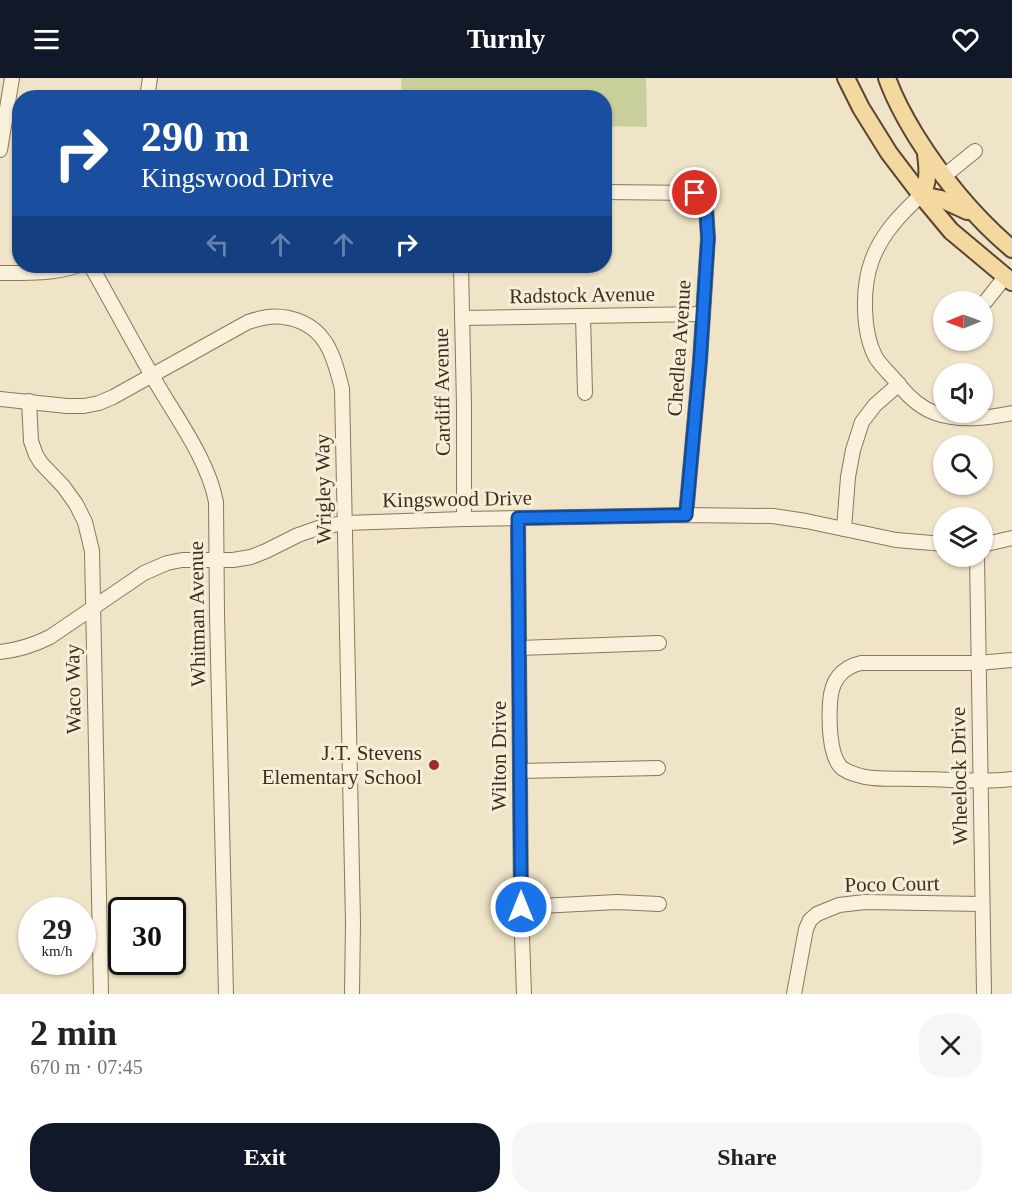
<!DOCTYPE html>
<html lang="en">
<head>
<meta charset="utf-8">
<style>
  :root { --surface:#fff; --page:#f6f6f6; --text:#222; --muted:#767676; --accent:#111827 }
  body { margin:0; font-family:"Times New Roman",serif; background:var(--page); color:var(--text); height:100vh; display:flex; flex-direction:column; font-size:22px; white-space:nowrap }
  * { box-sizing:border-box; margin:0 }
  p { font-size:20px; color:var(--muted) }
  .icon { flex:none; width:33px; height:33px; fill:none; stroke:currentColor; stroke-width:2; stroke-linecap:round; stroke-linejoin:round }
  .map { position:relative; height:916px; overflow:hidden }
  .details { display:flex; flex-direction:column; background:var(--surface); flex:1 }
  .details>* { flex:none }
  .guide { position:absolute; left:12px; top:12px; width:600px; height:183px; border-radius:24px; box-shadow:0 2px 4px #0004; background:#1a4fa0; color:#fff; overflow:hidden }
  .needle { width:39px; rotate:269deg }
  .controls { position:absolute; left:933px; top:213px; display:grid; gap:12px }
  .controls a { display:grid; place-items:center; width:60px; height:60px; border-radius:50%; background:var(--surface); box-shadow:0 2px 4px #0004; font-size:30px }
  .speed { position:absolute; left:18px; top:819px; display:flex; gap:12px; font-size:30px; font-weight:700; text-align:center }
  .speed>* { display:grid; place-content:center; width:78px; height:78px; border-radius:50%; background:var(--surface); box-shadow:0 2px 4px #0004; line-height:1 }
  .speed small { font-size:15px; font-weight:400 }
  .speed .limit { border:3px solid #111; border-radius:9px; background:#fff; color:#111 }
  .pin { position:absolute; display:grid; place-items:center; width:51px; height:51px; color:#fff; margin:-26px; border:3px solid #fff; border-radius:50%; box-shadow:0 2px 6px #0007 }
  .me { position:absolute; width:66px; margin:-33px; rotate:0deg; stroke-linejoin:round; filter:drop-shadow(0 0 4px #0008) }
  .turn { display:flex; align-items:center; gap:21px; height:126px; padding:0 30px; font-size:27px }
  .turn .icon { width:78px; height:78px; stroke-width:2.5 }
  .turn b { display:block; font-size:42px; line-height:51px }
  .lanes { display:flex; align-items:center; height:57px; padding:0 30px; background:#0003; justify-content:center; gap:30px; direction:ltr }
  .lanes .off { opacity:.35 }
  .round { display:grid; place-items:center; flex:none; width:63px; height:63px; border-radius:24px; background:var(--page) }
  .summary { display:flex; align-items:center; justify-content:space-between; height:102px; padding:0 30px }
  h1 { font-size:36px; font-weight:700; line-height:45px }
  .action { display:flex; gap:12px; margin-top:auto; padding:12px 30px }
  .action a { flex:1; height:69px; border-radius:24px; background:var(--accent); color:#fff; font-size:24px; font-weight:700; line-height:69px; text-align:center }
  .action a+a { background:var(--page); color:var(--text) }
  header { display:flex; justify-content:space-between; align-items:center; height:78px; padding:0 30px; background:var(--accent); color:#fff; font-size:27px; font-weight:700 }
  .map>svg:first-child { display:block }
  .green { fill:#c9cf9b }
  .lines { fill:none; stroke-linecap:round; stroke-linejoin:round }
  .minor-casing { stroke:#8d765c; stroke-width:16 }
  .major-casing { stroke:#5b4430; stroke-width:20 }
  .minor { stroke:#faf1dc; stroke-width:14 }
  .major { stroke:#f3d9a0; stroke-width:16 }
  .route-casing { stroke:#114b97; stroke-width:15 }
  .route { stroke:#1a73e8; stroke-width:10 }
  .poi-dot { fill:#9e2a2b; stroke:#f7eed8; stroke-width:2 }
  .labels { text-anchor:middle; stroke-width:6; stroke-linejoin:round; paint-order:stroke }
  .street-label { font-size:21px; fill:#3d2e20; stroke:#f7eed8 }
  .poi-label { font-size:21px; fill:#3d2e20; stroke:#f7eed8; text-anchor:end }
</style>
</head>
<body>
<header><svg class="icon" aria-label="menu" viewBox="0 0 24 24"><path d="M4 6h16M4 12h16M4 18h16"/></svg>Turnly<svg class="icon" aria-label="heart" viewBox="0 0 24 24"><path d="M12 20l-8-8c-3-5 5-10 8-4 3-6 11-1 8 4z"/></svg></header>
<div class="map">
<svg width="1012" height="916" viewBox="0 0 1012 916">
  <rect width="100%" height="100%" fill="#f0e4c8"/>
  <path class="green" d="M 401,0 L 646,0 L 647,49 L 605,48 L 604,20 L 402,19 Z"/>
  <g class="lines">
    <defs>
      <g id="minor">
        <path d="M 147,20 L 150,0"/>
        <path d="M 0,72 L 12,0"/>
        <path d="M 943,99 L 975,73"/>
        <path d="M 604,114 L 695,115 L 704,122 L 706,129 L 708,160 L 700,283 L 686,437"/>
        <path d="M 921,117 C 901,136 882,155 872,182 C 862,209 862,254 876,280 C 883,290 892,298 900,308 C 909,319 921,330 935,335 C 960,344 987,340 1012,335"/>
        <path d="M 91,188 C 112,225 132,263 154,301 C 175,338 208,381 216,424 L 217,536 L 226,916"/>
        <path d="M 461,188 L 464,328 L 464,441"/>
        <path d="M 0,195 C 25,195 52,196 76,188"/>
        <path d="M 986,223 L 1005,199"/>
        <path d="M 583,238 L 585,315"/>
        <path d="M 462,240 L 703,236"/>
        <path d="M 0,321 L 67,328 L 84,328 L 99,325 L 113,319 L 248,244 C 264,239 272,237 289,240 C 326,248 334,278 342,311 L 353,844 L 352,916"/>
        <path d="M 29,323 L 31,363 L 36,377 L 41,385 L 63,408 L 76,426 L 85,444 L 92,473 L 101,916"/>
        <path d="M 518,440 L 521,829 L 524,916"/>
        <path d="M 844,451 L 848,399 L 853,372 L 862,344 L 875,327 L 899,306"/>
        <path d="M 982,467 L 1012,460"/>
        <path d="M 977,478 L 984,916"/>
        <path d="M 519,570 L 659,565"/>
        <path d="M 0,574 C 18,572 34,567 50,559 L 144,495 L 167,485 L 182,482 L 233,482 L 251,479 L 266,473 L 298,457 L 321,449 L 345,445 L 464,441 L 686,437 L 773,438 L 806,443 L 896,462 L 944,466"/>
        <path d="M 1012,582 L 978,585 L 861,585 C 840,590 831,604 830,625 C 829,641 829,675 840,688 C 845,694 857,697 865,699 C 883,702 902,700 920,701 C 951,701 981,705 1012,701"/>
        <path d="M 520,693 L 658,690"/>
        <path d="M 521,829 L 617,824 L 659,826"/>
        <path d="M 794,916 L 806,851 L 810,842 L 817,836 L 839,827 L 865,824 L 982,826"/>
      </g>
      <g id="major">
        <path d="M 846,0 L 861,30 L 889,75 L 921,117 L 951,153 L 1012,204"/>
        <path d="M 887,0 C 894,20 905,40 916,58 C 943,101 973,138 1012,171"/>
        <path d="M 926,76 C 928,91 929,105 921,117 L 941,121 L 967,133"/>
      </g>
    </defs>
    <use href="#minor" class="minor-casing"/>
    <use href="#major" class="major-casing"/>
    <use href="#minor" class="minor"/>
    <use href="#major" class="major"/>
  </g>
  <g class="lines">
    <defs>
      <path id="route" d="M 521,829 L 518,440 L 686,437 L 700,283 L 708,160 L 706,129 L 704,122 L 695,115"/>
    </defs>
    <use href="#route" class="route-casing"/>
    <use href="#route" class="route"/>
  </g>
  <circle class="poi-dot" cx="434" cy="687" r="6"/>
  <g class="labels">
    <g class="street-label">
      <text transform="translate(582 217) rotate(-1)" y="7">Radstock Avenue</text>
      <text transform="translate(679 270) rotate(-86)" y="7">Chedlea Avenue</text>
      <text transform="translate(442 314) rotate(-91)" y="7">Cardiff Avenue</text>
      <text transform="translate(323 411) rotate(-91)" y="7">Wrigley Way</text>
      <text transform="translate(457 421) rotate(-1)" y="7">Kingswood Drive</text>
      <text transform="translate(197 536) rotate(-91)" y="7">Whitman Avenue</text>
      <text transform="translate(73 611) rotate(-91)" y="7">Waco Way</text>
      <text transform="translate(499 678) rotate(-90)" y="7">Wilton Drive</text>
      <text transform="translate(959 698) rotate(-91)" y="7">Wheelock Drive</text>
      <text transform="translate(892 806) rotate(-1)" y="7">Poco Court</text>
    </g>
    <g class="poi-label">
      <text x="422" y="682">J.T. Stevens<tspan x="422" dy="24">Elementary School</tspan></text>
    </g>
  </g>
</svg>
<div class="controls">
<a><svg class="needle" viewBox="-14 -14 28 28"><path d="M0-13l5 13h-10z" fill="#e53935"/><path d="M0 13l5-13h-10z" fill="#767676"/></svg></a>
<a><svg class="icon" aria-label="sound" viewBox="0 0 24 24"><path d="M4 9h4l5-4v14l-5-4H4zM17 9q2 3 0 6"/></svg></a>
<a><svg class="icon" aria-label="search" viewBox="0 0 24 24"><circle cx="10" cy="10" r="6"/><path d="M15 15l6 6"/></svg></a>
<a><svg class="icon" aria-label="layers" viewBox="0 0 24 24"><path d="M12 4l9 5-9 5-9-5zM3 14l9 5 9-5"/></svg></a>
</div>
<div class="speed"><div>29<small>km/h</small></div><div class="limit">30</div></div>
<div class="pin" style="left:695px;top:115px;background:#d93025"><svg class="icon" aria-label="arrive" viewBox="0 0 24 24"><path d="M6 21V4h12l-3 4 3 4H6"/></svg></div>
<svg class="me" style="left:521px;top:829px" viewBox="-20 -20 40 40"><circle r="17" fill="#1a73e8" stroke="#fff" stroke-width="3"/><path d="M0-11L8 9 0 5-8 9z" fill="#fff"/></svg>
<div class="guide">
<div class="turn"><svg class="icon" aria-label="right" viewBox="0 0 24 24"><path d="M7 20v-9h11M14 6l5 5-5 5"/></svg><div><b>290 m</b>Kingswood Drive</div></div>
<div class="lanes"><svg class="icon off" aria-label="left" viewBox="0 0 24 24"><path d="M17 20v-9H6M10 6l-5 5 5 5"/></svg><svg class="icon off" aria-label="ahead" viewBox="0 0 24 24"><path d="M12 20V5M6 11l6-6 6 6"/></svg><svg class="icon off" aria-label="ahead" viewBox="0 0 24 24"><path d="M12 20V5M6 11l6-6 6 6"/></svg><svg class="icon" aria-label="right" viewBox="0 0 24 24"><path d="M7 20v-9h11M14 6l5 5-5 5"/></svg></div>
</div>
</div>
<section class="details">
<div class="summary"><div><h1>2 min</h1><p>670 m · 07:45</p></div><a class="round"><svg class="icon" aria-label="close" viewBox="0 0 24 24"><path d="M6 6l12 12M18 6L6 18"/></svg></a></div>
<div class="action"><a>Exit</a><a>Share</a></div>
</section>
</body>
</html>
